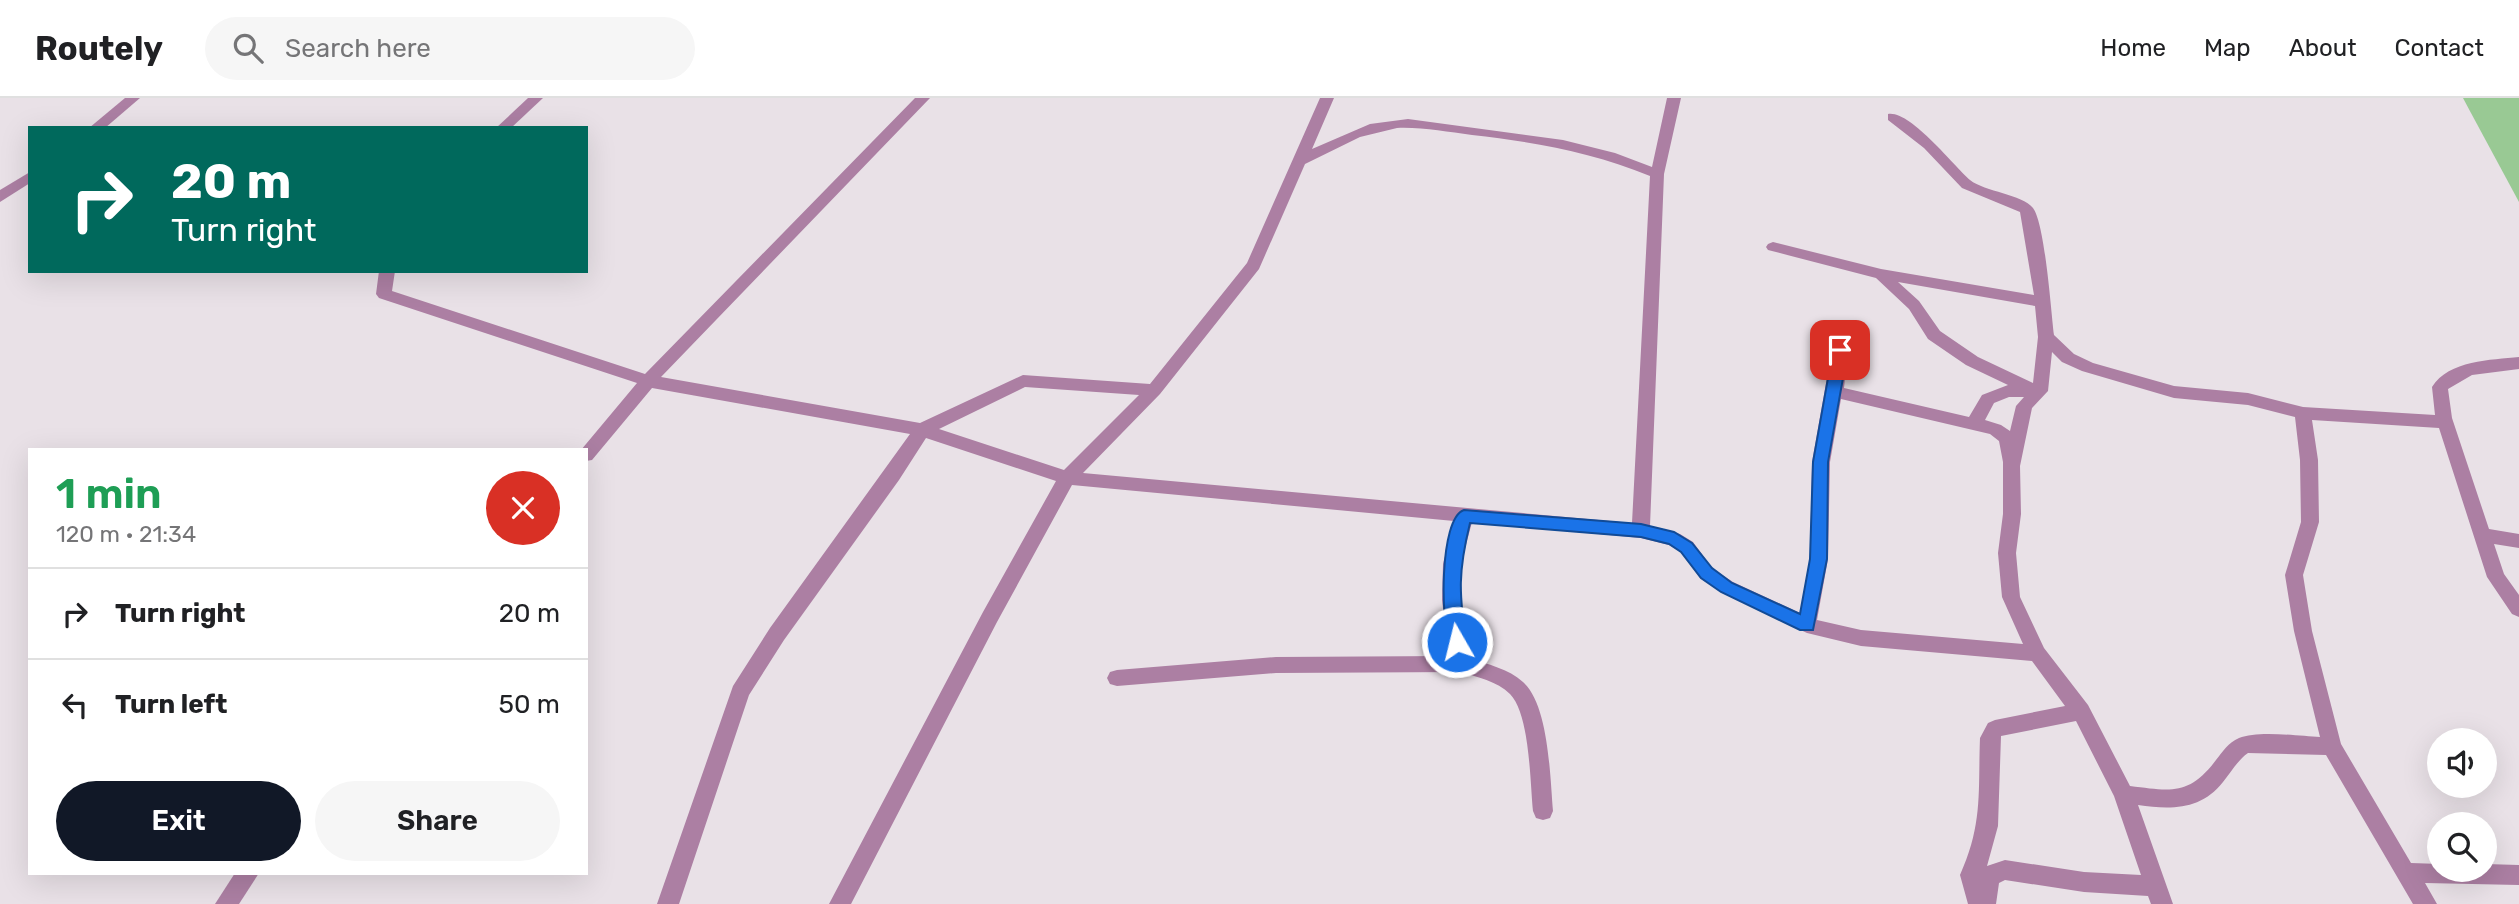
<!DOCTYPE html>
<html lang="en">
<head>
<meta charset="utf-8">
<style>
  :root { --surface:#fff; --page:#f6f6f6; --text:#202124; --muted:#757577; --line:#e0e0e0; --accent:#111827 }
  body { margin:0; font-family:Rubik,sans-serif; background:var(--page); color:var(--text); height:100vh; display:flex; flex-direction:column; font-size:26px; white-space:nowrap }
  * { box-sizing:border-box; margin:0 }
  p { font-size:23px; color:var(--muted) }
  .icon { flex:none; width:38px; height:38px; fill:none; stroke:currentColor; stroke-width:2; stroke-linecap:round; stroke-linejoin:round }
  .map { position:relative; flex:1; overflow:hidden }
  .details { position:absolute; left:28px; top:350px; width:560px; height:427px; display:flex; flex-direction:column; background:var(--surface); border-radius:0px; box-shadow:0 7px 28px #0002 }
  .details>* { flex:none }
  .banner { position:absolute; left:28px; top:28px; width:560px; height:147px; border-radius:0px; box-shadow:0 7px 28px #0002; background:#00695c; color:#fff; overflow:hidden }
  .buttons { position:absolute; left:2427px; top:630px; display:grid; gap:14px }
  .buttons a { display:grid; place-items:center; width:70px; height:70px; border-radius:50%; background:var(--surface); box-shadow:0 7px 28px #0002; font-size:35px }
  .pin { position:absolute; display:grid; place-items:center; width:60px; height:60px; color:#fff; margin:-30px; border-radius:14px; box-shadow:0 4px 10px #0006 }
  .me { position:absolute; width:77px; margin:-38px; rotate:352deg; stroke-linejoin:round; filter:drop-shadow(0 0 5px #0008) }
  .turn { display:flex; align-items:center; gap:24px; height:147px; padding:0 28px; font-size:32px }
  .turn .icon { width:91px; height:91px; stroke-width:2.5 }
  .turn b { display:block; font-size:49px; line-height:60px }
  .round { display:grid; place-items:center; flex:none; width:74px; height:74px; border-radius:37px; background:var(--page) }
  .headline { display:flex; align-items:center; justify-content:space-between; height:119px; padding:0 28px }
  h1 { font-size:42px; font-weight:600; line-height:52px; color:#1e9e55 }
  .button { display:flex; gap:14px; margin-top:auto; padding:14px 28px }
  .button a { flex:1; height:80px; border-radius:42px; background:var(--accent); color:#fff; font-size:28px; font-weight:600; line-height:80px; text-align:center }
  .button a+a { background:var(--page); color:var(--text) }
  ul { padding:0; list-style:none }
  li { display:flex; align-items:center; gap:21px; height:91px; padding:0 28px; border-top:2px solid var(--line) }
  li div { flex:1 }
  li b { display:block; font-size:26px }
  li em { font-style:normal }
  header { display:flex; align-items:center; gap:42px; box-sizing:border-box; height:98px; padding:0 35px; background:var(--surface); border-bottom:2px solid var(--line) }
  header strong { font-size:33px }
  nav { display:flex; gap:38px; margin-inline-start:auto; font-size:24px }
  .search { width:490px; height:63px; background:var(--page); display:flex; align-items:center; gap:18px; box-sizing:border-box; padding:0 24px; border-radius:38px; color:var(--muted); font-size:26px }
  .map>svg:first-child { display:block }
  .green { fill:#99c994 }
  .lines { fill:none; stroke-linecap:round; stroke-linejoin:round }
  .minor { fill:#ac7fa3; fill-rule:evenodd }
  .route { fill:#1a73e8; stroke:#114b97; stroke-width:2 }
</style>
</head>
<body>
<header>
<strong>Routely</strong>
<div class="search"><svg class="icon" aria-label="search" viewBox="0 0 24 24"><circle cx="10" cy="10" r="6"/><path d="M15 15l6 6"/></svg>Search here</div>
<nav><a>Home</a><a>Map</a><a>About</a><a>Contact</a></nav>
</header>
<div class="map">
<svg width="2519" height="806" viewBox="0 0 2519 806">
  <rect width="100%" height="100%" fill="#e9e1e7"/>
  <path class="green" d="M 2463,0 L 2519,0 L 2519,104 L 2471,15 Z"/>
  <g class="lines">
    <g class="minor">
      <path d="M 125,0 L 140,0 L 105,30 L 89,30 Z"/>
      <path d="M 528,0 L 543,0 L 511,30 L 496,30 Z"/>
      <path d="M 915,0 L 930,0 L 661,279 L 920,325 L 1023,277 L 1150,286 L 1247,165 L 1320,0 L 1334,0 L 1312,51 L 1370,26 L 1408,21 L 1563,42 L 1615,55 L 1652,69 L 1667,0 L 1681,0 L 1664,76 L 1650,428 L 1680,436 L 1693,444 L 1712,470 L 1733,484 L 1800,515 L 1810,461 L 1812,364 L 1836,229 L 1842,227 L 1850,233 L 1844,290 L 1969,319 L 1982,297 L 2008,287 L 1966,267 L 1928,241 L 1909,211 L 1876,180 L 1768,152 L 1766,149 L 1768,146 L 1773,144 L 1881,171 L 2034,197 L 2020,114 L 1962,90 L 1924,50 L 1888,22 L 1888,16 C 1910,12 1953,67 1970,82 C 1985,94 2022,96 2033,110 C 2045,126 2051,213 2054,237 L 2074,256 L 2093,265 L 2174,288 L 2248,295 L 2303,309 L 2435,317 L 2432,289 C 2449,262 2491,262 2519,259 L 2519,271 L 2472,277 L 2448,291 L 2452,320 L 2489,431 L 2519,436 L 2519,450 L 2494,446 L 2504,476 L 2519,497 L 2519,519 L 2512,516 L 2487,479 L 2439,330 L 2312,322 L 2318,362 L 2319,424 L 2303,477 L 2312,533 L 2341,646 L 2411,765 L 2440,766 L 2440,772 L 2485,772 L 2485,766 L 2519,767 L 2519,787 L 2425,785 L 2437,806 L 2413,806 L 2326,657 L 2248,655 C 2238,662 2231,674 2223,684 C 2201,712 2171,712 2138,707 L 2173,806 L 2151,806 L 2148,798 L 2084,794 L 2005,782 L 1999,785 L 1996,806 L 1968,806 L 1960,777 C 1983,726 1978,694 1980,640 L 1988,625 L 1995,622 L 2065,608 L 2032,563 L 1861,548 L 1807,535 L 1721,494 L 1700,480 L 1681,454 L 1669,447 L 1641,440 L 1472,424 L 1461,466 L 1460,502 L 1469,560 C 1487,566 1509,571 1523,584 C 1549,607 1550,679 1553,713 L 1550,720 L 1543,722 L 1536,720 L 1533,713 C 1530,685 1530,616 1510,596 C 1497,583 1477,579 1460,574 L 1276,575 L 1117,588 L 1110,586 L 1107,580 L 1110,574 L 1117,572 L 1276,559 L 1449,558 L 1442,502 L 1443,466 L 1454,423 L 1072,387 L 997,524 L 851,806 L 829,806 L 983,514 L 1056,383 L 926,340 L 899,382 L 784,542 L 749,597 L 679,806 L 657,806 L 733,588 L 770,530 L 910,336 L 652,290 L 592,362 L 586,363 L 586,352 L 581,352 L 637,285 L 379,200 L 376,196 L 379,173 L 395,173 L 392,193 L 645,276 ZM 1397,30 C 1422,29 1447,34 1472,37 C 1533,44 1592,54 1650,78 L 1632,425 L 1083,375 L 1160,296 L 1259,171 L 1305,66 L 1360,39 ZM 1898,184 L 2035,208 L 2038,239 L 2033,285 L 1978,259 L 1940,233 L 1919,203 ZM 2052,254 L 2062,264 L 2082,273 L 2174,300 L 2248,307 L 2295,319 L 2300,362 L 2301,424 L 2285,477 L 2294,533 L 2320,639 C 2298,638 2258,632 2239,640 C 2228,645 2223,653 2216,662 C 2189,698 2171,693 2130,688 L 2088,607 L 2044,550 L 2020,499 L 2016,455 L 2021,416 L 2020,368 L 2032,310 L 2048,293 ZM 1025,289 L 1139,297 L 1064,372 L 939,331 ZM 2009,299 L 2024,299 L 2016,308 L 2010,333 L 2001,327 L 1985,322 L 1994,305 ZM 1841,301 L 1990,336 L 1999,343 L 2003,364 L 2003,416 L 1998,455 L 2002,499 L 2023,546 L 1861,532 L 1817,522 L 1828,461 L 1830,364 ZM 2076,623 L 2114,698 L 2141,777 L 2084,774 L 2005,762 L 1987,768 L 1998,728 L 2001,638 Z"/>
      <path d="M 30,74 L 30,85 L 0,104 L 0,92 Z"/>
      <path d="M 235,775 L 259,775 L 239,806 L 215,806 Z"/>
    </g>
  </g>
  <path class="route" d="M 1840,247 L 1848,252 L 1828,364 L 1827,461 L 1813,532 L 1800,532 L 1721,494 L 1701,480 L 1681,454 L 1669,446 L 1641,439 L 1470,425 C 1458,474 1459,495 1466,544 L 1463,549 L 1457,552 L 1451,549 C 1440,528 1439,420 1464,412 L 1641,426 L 1674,434 L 1692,445 L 1712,470 L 1732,485 L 1800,516 L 1810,461 L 1813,364 L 1833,252 Z"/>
</svg>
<div class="buttons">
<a><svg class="icon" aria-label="sound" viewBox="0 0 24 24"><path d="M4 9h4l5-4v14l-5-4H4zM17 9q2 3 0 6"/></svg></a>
<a><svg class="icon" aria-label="search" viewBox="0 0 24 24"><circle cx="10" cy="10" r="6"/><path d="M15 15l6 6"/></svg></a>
</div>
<div class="pin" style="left:1840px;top:252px;background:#d93025"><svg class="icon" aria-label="arrive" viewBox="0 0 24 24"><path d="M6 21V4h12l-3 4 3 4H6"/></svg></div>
<svg class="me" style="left:1457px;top:544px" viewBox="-20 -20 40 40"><circle r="17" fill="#1a73e8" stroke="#fff" stroke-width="3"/><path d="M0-11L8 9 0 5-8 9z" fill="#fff"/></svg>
<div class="banner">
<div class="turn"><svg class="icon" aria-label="right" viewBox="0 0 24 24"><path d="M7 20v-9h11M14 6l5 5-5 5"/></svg><div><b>20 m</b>Turn right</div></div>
</div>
<section class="details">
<div class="headline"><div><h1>1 min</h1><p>120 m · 21:34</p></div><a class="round" style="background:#d93025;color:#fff"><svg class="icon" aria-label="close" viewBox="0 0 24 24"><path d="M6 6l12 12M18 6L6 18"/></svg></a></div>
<ul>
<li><svg class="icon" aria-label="right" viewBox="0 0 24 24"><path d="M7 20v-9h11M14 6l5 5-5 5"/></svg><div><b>Turn right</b></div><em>20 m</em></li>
<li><svg class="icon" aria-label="left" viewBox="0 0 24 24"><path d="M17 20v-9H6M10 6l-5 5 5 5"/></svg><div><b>Turn left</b></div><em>50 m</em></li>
</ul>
<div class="button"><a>Exit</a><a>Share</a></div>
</section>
</div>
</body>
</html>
